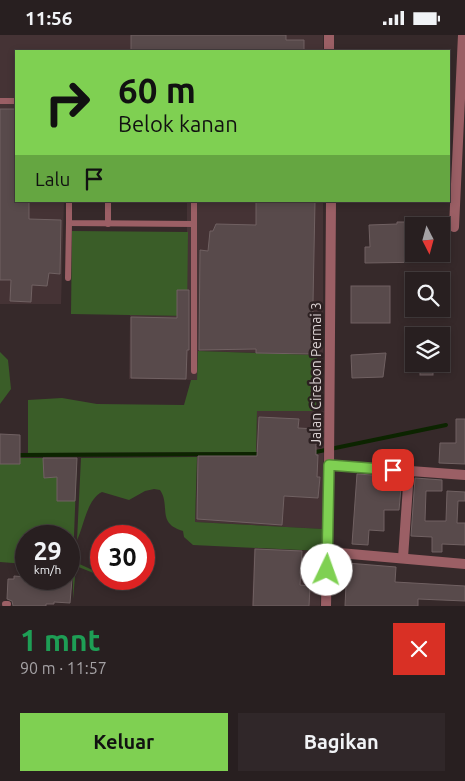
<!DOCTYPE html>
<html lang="id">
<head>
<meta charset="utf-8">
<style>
  :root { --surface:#281f20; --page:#302729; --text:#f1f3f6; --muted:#a5a2a5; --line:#443d3e; --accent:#7fd052 }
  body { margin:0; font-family:Ubuntu,sans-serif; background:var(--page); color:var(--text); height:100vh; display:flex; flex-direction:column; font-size:19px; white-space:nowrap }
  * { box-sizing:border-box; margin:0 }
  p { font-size:16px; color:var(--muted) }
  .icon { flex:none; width:28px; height:28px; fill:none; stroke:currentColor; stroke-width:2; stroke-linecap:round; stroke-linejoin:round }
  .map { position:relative; height:571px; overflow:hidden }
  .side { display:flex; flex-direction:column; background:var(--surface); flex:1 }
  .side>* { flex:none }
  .hud { position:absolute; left:15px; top:15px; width:435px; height:152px; border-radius:0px; box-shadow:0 2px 8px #0003,0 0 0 1px var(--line); background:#7fd052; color:#111; overflow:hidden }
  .needle { width:32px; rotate:174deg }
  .tools { position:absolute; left:405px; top:182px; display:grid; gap:10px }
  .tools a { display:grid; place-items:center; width:45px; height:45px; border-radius:0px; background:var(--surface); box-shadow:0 2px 8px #0003,0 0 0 1px var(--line); font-size:25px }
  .speed { position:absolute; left:15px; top:490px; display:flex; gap:10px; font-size:25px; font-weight:700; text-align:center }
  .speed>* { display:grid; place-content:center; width:65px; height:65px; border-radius:50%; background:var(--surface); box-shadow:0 2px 8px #0003,0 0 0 1px var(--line); line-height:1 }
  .speed small { font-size:12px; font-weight:400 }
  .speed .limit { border:8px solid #d22; background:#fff; color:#111 }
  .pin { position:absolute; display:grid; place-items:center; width:42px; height:42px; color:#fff; margin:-21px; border-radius:10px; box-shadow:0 2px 8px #0006 }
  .me { position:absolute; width:55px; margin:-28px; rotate:3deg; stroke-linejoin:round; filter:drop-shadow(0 0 4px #0008) }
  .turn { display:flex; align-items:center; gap:18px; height:105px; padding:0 20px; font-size:22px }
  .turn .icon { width:65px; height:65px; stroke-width:2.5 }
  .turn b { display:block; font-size:35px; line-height:42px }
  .then { display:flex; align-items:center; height:48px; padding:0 20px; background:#0003; gap:10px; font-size:19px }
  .round { display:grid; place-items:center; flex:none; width:52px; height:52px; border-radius:0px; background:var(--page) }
  .head { display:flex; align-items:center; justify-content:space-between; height:85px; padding:0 20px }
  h1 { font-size:30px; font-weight:700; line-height:38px; color:#1e9e55 }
  .cta { display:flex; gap:10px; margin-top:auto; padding:10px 20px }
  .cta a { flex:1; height:58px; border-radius:0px; background:var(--accent); color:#111; font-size:20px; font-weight:700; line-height:58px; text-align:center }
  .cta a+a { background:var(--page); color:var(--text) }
  .status { display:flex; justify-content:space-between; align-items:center; height:35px; padding:0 25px; background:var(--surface); direction:ltr }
  .status svg { height:14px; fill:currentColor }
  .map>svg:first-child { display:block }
  .built { fill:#453335 }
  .green { fill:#3a5d28 }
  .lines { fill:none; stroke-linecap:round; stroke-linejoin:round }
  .stream { stroke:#0c2400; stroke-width:4 }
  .building { fill:#584a4b; stroke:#706162 }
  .service { stroke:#9b5f65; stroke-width:6 }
  .minor { stroke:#9b5f65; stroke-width:10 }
  .route-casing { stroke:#538735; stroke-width:12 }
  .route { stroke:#7fd052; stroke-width:9 }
  .labels { text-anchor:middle; stroke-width:5; stroke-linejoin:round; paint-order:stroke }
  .street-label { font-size:14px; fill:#dad1d2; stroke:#2c2021 }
</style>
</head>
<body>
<div class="status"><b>11:56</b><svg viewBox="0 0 49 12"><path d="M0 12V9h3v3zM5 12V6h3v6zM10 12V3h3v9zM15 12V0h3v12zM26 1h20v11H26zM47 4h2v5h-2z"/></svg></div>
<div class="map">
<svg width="465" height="571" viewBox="0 0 465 571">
  <rect width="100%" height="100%" fill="#36292a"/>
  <g class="built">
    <path d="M 0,0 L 323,0 L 323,16 L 16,16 L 16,166 L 64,166 L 61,269 L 0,269 Z"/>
    <path d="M 187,166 L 323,166 L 323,320 L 198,316 L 197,345 L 129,344 L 130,280 L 187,281 Z"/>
    <path d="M 257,375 L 324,376 L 323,494 L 195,487 L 198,418 L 256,417 Z"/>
    <path d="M 254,513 L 322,516 L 320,571 L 252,571 Z"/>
  </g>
  <g class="green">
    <path d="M 72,196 L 188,197 L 187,281 L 71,279 Z"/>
    <path d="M 198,316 L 317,320 L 316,376 L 257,376 L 256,417 L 28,418 L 28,365 L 62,363 L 97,369 L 184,370 L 191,345 L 197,345 Z"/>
    <path d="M 0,317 L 8,325 L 11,354 L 0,369 Z"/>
    <path d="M 197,422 L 195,487 L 323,494 L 322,516 L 193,510 L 184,502 L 183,496 C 156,488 171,471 160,455 L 154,454 L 145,456 L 129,465 L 102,457 C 87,464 84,491 77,505 L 81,423 Z"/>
    <path d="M 0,423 L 77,423 L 73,526 L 101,539 L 101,541 L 76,531 L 73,564 L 73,533 L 69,532 L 69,501 L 26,501 L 26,529 L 0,527 Z"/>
  </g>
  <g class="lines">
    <g class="stream">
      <path d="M 311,418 L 446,390"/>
      <path d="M 16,420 L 261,419"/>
    </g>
  </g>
  <g class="building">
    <path d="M 131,0 L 286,0 L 286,5 L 304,5 L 304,16 L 131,16 Z"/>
    <path d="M 0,74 L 16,74 L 16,166 L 29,167 L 29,184 L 61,185 L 60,239 L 49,238 L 47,251 L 32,250 L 31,267 L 10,266 L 11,245 L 0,245 Z"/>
    <path d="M 256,166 L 315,166 L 312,319 L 256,318 L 256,314 L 199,315 L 200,215 L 208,216 L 210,196 L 213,196 L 216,189 L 256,190 Z"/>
    <path d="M 397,187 L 412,187 L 414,219 L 432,219 L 432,227 L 365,228 L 365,212 L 370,212 L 369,190 L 397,189 Z"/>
    <rect x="351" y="251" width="39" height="37"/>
    <path d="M 177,255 L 189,255 L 189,315 L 187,315 L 186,344 L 131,343 L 131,282 L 177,283 Z"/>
    <path d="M 386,318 L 383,342 L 352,343 L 351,320 Z"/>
    <rect x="420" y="330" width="13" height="10"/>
    <path d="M 259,382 L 299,384 L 298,393 L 316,394 L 316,420 L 318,420 L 317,442 L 320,442 L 318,463 L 284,461 L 282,490 L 197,484 L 198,421 L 257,421 Z"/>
    <path d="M 456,384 L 465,384 L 465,429 L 439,428 L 440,408 L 456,408 Z"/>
    <path d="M 0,399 L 20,400 L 20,429 L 0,429 Z"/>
    <path d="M 43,423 L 77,423 L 75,466 L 57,466 L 57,442 L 44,443 Z"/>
    <path d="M 357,439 L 402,442 L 399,475 L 384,475 L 384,496 L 369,495 L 368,510 L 352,509 Z"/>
    <path d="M 415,443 L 442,445 L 442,456 L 426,456 L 425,486 L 446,486 L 447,456 L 465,457 L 465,466 L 458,466 L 457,488 L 465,488 L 465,510 L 442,509 L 442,517 L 432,517 L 432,502 L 411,501 Z"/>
    <path d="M 255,514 L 302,516 L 300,550 L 310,551 L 309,571 L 253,571 Z"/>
    <path d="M 347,528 L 396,532 L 395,547 L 465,551 L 465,566 L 418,564 L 418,571 L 345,571 Z"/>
    <path d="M 14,541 L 26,542 L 26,544 L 72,544 L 70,568 L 54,567 L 54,569 L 46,569 L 46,571 L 13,571 L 12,566 L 7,564 L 8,544 L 14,544 Z"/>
  </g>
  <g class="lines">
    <g class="service">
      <path d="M 0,66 L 16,66"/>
      <path d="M 69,166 L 69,188 L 194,189"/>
      <path d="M 194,166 L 194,336"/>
      <path d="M 108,189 L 108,166"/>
      <path d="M 68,243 L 69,188"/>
      <path d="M 5,569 L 8,569"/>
    </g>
    <g class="minor">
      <path d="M 329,0 L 329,16"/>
      <path d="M 454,192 L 463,0"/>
      <path d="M 329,430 L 465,440"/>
      <path d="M 328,517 L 465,529"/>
      <path d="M 403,523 L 409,436"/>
      <path d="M 326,571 L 329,430 L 331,166"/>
    </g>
  </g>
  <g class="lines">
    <defs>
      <path id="route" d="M 327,535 L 329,430 L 393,435"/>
    </defs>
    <use href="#route" class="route-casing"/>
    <use href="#route" class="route"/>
  </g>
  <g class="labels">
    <g class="street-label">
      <text transform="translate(316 339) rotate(-90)" y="5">Jalan Cirebon Permai 3</text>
    </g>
  </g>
</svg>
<div class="tools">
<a><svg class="needle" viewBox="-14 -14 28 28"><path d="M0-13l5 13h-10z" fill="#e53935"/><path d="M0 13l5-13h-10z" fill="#a5a2a5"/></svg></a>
<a><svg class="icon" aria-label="search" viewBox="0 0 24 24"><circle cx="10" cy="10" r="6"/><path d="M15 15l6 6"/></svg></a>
<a><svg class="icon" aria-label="layers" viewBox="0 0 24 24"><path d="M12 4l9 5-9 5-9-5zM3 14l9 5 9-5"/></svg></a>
</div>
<div class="speed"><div>29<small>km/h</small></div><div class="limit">30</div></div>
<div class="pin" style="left:393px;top:435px;background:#d93025"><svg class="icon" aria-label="arrive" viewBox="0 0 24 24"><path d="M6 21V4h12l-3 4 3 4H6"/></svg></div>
<svg class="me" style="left:327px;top:535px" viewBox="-20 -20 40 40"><circle r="19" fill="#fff"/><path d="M0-13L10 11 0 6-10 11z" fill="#7fd052"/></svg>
<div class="hud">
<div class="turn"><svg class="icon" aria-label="right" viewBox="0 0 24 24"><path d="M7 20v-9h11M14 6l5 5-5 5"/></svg><div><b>60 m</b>Belok kanan</div></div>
<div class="then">Lalu<svg class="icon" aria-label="arrive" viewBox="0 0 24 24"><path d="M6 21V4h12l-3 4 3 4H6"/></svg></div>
</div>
</div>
<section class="side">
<div class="head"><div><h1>1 mnt</h1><p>90 m · 11:57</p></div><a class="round" style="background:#d93025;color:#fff"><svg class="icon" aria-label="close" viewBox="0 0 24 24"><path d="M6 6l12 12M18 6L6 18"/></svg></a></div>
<div class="cta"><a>Keluar</a><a>Bagikan</a></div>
</section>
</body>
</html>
